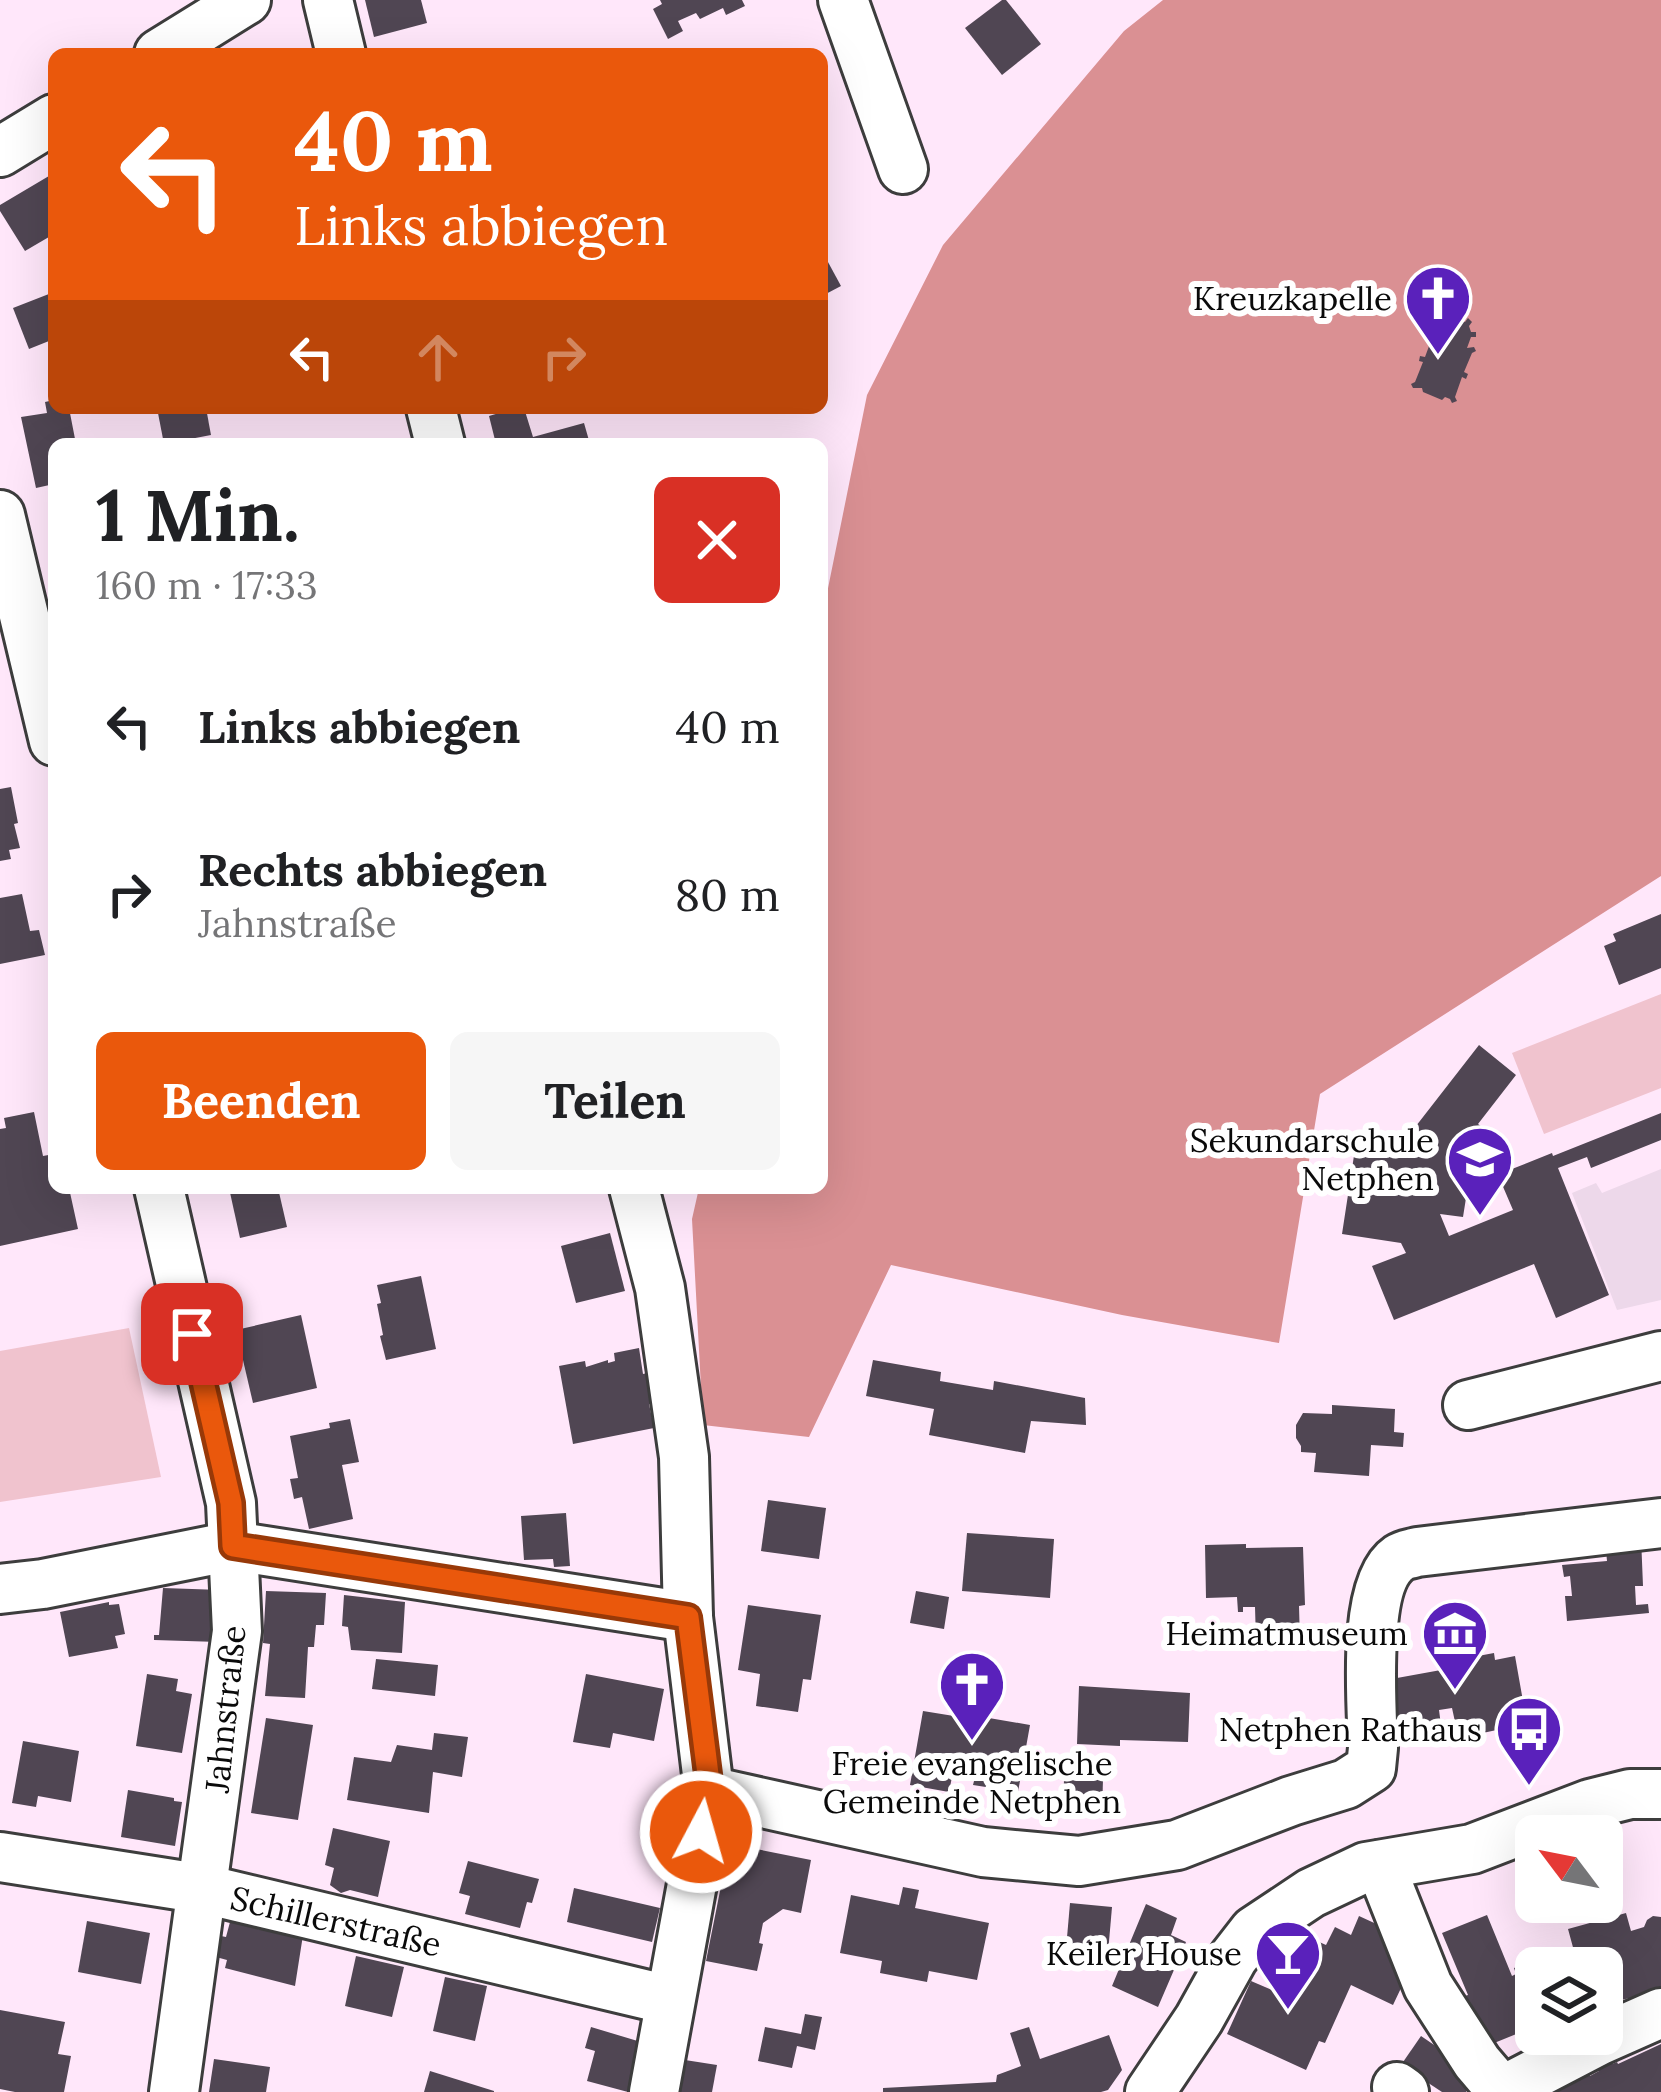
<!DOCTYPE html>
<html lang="de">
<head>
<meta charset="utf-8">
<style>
  :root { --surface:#fff; --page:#f6f6f6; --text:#202124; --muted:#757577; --accent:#ea580c }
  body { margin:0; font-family:Lora,serif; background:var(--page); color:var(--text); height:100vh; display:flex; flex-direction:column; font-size:45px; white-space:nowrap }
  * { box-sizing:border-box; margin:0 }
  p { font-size:39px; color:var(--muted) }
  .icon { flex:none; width:66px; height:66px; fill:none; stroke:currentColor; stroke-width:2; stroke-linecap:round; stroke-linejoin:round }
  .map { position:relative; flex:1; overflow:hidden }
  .details { position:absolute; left:48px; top:438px; width:780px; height:756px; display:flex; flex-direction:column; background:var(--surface); border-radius:18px; box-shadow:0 12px 48px #0002 }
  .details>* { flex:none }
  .guide { position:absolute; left:48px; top:48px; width:780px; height:366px; border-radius:18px; box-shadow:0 12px 48px #0002; background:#ea580c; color:#fff; overflow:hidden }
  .needle { width:78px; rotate:302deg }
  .controls { position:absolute; left:1515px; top:1815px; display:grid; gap:24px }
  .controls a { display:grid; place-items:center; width:108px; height:108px; border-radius:18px; background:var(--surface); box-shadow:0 12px 48px #0002; font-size:60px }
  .pin { position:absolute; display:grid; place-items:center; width:102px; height:102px; color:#fff; margin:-51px; border-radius:24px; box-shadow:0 6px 18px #0006 }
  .me { position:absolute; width:132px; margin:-66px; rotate:6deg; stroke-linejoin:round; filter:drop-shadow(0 0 9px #0008) }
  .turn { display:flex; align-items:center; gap:42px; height:252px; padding:0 48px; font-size:54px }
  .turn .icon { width:156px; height:156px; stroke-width:2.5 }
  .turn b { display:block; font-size:84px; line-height:102px }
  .lanes { display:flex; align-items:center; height:114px; padding:0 48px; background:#0003; justify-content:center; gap:60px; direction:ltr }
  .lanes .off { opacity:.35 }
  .round { display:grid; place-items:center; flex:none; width:126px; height:126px; border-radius:18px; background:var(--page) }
  .overview { display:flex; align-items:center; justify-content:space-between; height:204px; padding:0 48px }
  h1 { font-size:72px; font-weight:700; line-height:90px }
  .primary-button { display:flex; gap:24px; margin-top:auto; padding:24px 48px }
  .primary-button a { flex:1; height:138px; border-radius:18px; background:var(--accent); color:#fff; font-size:48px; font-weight:700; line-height:138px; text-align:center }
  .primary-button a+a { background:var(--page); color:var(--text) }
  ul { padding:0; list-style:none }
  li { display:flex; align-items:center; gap:36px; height:168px; padding:0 48px }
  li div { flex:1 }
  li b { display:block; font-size:45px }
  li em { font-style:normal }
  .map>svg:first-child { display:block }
  .forest { fill:#da9093 }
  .pitch { fill:#f0c3ce }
  .plaza { fill:#edd8ea }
  .building { fill:#504653 }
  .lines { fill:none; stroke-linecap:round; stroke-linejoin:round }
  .minor-casing { stroke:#3d3d3d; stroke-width:54 }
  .minor { stroke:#fff; stroke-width:48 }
  .route-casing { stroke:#983908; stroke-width:30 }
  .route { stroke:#ea580c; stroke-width:21 }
  .labels { text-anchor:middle; stroke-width:12; stroke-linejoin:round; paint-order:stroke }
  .poi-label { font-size:33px; fill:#0a0a0a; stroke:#fff; text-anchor:end }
  .street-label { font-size:33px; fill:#0a0a0a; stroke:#fff }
</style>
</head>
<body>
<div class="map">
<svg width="1661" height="2092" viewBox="0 0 1661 2092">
  <rect width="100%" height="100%" fill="#ffe7fa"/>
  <path class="forest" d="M 1163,0 L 1661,0 L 1661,876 L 1320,1094 L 1279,1343 L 1122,1315 L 891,1265 L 809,1437 L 703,1425 L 692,1219 L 699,1188 L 822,1188 L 822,618 L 867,395 L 943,245 L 1124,31 Z"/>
  <g class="pitch">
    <path d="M 1661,994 L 1661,1088 L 1544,1134 L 1512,1053 Z"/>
    <path d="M 129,1328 L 161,1477 L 0,1502 L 0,1351 Z"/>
  </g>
  <path class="plaza" d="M 1661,1169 L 1661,1300 L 1617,1310 L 1572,1193 L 1596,1183 L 1602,1193 Z"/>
  <g class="building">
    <path d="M 365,0 L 421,0 L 427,23 L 374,37 Z"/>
    <path d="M 660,0 L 742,0 L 745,6 L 726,15 L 723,8 L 700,19 L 696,13 L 678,21 L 683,31 L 668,39 L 653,9 L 662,4 Z"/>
    <path d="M 1002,0 L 1006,0 L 1041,44 L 1002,75 L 965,28 Z"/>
    <path d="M 54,173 L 54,234 L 25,251 L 0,211 L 0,205 Z"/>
    <path d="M 822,251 L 841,286 L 822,296 Z"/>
    <path d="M 54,292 L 54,339 L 29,349 L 13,308 Z"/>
    <path d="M 1454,315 L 1458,315 L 1458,319 L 1465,322 L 1468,318 L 1472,322 L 1469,326 L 1471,332 L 1476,332 L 1476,337 L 1471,337 L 1467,348 L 1474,347 L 1476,351 L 1472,353 L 1464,372 L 1468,374 L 1466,379 L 1462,377 L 1455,397 L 1457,401 L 1452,403 L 1450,399 L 1445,397 L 1442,400 L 1423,392 L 1422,388 L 1413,388 L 1411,384 L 1415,382 L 1423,362 L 1419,361 L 1420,356 L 1425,357 L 1432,338 L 1430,334 L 1435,332 L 1439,337 L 1443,326 L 1440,323 L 1444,319 L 1447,322 L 1453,319 Z"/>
    <path d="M 54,400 L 54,408 L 69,408 L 76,444 L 54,444 L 54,484 L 36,488 L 21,417 L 47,413 L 45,402 Z"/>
    <path d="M 157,408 L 206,408 L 211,435 L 164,444 Z"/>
    <path d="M 516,408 L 524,408 L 533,437 L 584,423 L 590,444 L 496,444 L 489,416 Z"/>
    <path d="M 11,787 L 18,823 L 14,824 L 20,848 L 9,850 L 11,859 L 0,861 L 0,789 Z"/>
    <path d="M 22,894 L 30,931 L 39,930 L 45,955 L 0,964 L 0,898 Z"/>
    <path d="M 1661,914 L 1661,968 L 1619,985 L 1604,946 L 1616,941 L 1613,934 Z"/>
    <path d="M 1479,1045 L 1516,1075 L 1478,1124 L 1490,1133 L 1473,1154 L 1463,1217 L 1440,1214 L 1449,1236 L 1513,1210 L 1498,1175 L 1501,1174 L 1497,1164 L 1508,1159 L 1512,1169 L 1552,1153 L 1553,1156 L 1661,1113 L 1661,1140 L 1591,1168 L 1587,1157 L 1558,1168 L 1609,1295 L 1556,1318 L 1534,1264 L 1394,1320 L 1372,1266 L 1406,1253 L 1401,1243 L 1342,1234 L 1357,1136 L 1413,1145 L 1416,1126 Z"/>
    <path d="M 34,1112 L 43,1156 L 54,1154 L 54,1188 L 69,1188 L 78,1229 L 0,1246 L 0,1129 L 6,1128 L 4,1118 Z"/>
    <path d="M 229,1188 L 278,1188 L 287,1227 L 240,1238 Z"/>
    <path d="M 610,1233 L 625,1291 L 576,1303 L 561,1246 Z"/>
    <path d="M 421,1276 L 436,1349 L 386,1360 L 380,1336 L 383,1335 L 377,1304 L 381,1303 L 377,1285 Z"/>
    <path d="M 301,1315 L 317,1388 L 253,1403 L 236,1330 Z"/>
    <path d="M 639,1348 L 643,1374 L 651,1372 L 657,1403 L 649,1404 L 654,1428 L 573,1444 L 559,1366 L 585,1361 L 586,1367 L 608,1360 L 608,1363 L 615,1361 L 614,1353 Z"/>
    <path d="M 873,1360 L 941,1372 L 940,1381 L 993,1390 L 994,1381 L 1085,1398 L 1086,1425 L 1031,1421 L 1025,1453 L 929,1435 L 934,1409 L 866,1396 Z"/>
    <path d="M 1332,1405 L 1395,1409 L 1394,1432 L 1404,1433 L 1403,1447 L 1371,1445 L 1369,1476 L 1314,1472 L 1316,1453 L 1301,1452 L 1301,1446 L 1296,1438 L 1296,1425 L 1303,1413 L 1332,1414 Z"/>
    <path d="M 350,1419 L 359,1462 L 342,1465 L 353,1519 L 309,1529 L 302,1497 L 294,1499 L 290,1479 L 298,1478 L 290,1436 L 330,1428 L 329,1423 Z"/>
    <path d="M 768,1500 L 826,1508 L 819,1559 L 761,1551 Z"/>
    <path d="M 566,1513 L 570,1566 L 554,1567 L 553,1559 L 524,1560 L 521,1516 Z"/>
    <path d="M 967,1533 L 1054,1539 L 1050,1598 L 962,1591 Z"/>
    <path d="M 1641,1537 L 1643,1586 L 1635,1586 L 1636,1605 L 1648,1604 L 1649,1613 L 1567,1621 L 1565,1596 L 1572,1596 L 1570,1576 L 1564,1577 L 1562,1565 L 1607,1561 L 1605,1540 Z"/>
    <path d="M 1246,1544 L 1246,1548 L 1303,1547 L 1305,1605 L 1299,1606 L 1300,1641 L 1256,1641 L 1255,1607 L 1243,1607 L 1243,1612 L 1238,1612 L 1237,1597 L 1206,1598 L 1205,1545 Z"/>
    <path d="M 163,1588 L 221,1590 L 219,1642 L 154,1640 L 154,1635 L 159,1635 Z"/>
    <path d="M 266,1591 L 326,1593 L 324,1625 L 316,1625 L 314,1647 L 308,1647 L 305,1698 L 265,1696 L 270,1644 L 263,1643 Z"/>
    <path d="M 916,1591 L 949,1597 L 944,1629 L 910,1623 Z"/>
    <path d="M 344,1595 L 405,1602 L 402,1653 L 351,1650 L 348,1627 L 342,1626 Z"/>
    <path d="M 109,1602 L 109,1605 L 119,1604 L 125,1634 L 115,1636 L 118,1648 L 69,1657 L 60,1612 Z"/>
    <path d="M 748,1605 L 821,1615 L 811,1680 L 803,1679 L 798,1712 L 756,1706 L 760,1674 L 738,1670 Z"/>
    <path d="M 1494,1653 L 1495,1660 L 1515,1656 L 1526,1718 L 1505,1721 L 1506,1728 L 1478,1734 L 1477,1727 L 1457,1731 L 1452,1708 L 1439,1710 L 1442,1733 L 1397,1741 L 1386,1680 L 1463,1666 L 1462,1659 Z"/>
    <path d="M 376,1659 L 438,1665 L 435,1696 L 372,1689 Z"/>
    <path d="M 147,1674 L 178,1679 L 176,1691 L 192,1694 L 182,1753 L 136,1746 Z"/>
    <path d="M 586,1674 L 664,1689 L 654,1741 L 613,1733 L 610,1748 L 573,1742 Z"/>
    <path d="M 1079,1686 L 1190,1693 L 1188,1742 L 1120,1740 L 1120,1746 L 1077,1744 Z"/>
    <path d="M 923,1711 L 960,1717 L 960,1713 L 1030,1725 L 1018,1792 L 973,1785 L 975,1777 L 969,1774 L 969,1764 L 955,1762 L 949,1792 L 910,1785 Z"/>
    <path d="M 266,1718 L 313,1725 L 298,1820 L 251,1813 Z"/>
    <path d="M 434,1733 L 468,1737 L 462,1777 L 433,1772 L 429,1813 L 347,1800 L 354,1757 L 391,1762 L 397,1745 L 432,1750 Z"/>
    <path d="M 23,1741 L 79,1751 L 71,1802 L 38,1796 L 36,1807 L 12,1803 Z"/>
    <path d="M 1064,1779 L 1103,1779 L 1102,1815 L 1063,1814 Z"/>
    <path d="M 128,1790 L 174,1798 L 174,1801 L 182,1802 L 175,1846 L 121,1837 Z"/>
    <path d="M 333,1828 L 390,1841 L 378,1897 L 350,1890 L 341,1893 L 330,1885 L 334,1868 L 325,1865 Z"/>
    <path d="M 746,1847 L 811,1860 L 801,1913 L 783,1909 L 763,1923 L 759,1943 L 763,1944 L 757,1971 L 706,1961 L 726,1861 Z"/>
    <path d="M 468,1861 L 539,1879 L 532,1903 L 527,1902 L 520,1928 L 465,1914 L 470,1896 L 459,1893 Z"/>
    <path d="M 903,1887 L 919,1890 L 915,1908 L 989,1923 L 977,1980 L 929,1971 L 927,1982 L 880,1973 L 882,1961 L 840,1953 L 851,1895 L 899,1905 Z"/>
    <path d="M 574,1888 L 660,1908 L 652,1942 L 567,1922 Z"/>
    <path d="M 1070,1903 L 1112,1907 L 1108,1953 L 1066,1949 Z"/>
    <path d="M 1146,1904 L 1177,1918 L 1171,1935 L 1186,1942 L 1158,2007 L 1112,1986 Z"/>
    <path d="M 1626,1913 L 1631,1931 L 1644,1927 L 1647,1920 L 1653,1916 L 1661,1917 L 1661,1990 L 1602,2005 L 1602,1968 L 1536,1968 L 1536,2026 L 1477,2050 L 1456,1999 L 1468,1995 L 1442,1933 L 1487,1915 L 1512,1976 L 1516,1974 L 1514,1968 L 1530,1962 L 1533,1968 L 1574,1951 L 1568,1929 Z"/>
    <path d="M 1359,1916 L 1396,1933 L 1400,1942 L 1392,1961 L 1410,1969 L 1393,2005 L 1351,1985 L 1325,2043 L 1319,2041 L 1306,2070 L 1227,2034 L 1251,1981 L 1272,1990 L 1288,1954 L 1309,1964 L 1317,1950 L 1314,1949 L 1317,1941 L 1326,1945 L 1335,1927 L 1351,1935 Z"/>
    <path d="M 87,1921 L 150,1933 L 141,1984 L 78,1972 Z"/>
    <path d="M 230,1922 L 262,1930 L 263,1926 L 303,1935 L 295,1986 L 225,1968 L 227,1960 L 216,1957 L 221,1936 L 226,1937 Z"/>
    <path d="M 356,1956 L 404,1967 L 392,2017 L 345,2006 Z"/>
    <path d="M 445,1977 L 487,1986 L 475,2041 L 433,2031 Z"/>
    <path d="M 0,2010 L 65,2022 L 58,2054 L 71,2056 L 64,2092 L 15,2092 L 0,2089 Z"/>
    <path d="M 805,2014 L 822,2017 L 815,2050 L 797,2046 L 792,2068 L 758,2061 L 765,2027 L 801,2034 Z"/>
    <path d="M 591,2027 L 641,2042 L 628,2092 L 587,2081 L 595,2051 L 585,2048 Z"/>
    <path d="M 1029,2027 L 1040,2059 L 1109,2035 L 1122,2070 L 1108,2090 L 1101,2092 L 883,2092 L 883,2088 L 996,2082 L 997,2075 L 1021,2066 L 1010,2033 Z"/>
    <path d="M 1581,2034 L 1598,2034 L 1612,2064 L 1617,2062 L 1618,2064 L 1661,2044 L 1661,2092 L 1548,2092 L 1588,2072 L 1590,2076 L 1599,2071 Z"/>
    <path d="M 1421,2036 L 1478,2075 L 1466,2092 L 1442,2092 L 1401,2065 Z"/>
    <path d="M 214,2059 L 270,2067 L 266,2092 L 209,2092 Z"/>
    <path d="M 685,2060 L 717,2065 L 712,2092 L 679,2092 Z"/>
    <path d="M 430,2071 L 494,2091 L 494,2092 L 424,2092 Z"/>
  </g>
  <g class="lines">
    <defs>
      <g id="minor">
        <path d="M 328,0 L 341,54"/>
        <path d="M 843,0 L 903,169"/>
        <path d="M 159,54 L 246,0"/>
        <path d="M 0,152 L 54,119"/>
        <path d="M 431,408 L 440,444"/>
        <path d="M 0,515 L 54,741"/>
        <path d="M 159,1188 L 231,1503 L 237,1631 L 174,2092"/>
        <path d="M 634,1188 L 660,1288 L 684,1457 L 688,1617 L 709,1791 L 654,2092"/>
        <path d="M 1468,1405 L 1661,1356"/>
        <path d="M 0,1589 L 43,1584 L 233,1546 L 688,1617"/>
        <path d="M 709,1791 L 983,1852 L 1079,1861 L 1177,1845 L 1291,1801 L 1346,1784 L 1371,1768 L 1373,1748 C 1372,1705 1361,1584 1399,1558 C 1405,1554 1411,1554 1417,1552 L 1661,1523"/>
        <path d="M 0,1857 L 204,1889 L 669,2000"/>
        <path d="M 1380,1865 L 1428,1986 L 1477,2062 L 1501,2090"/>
        <path d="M 1397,2087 L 1404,2092"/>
        <path d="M 1150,2092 L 1199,2019 L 1233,1958 L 1254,1931 L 1311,1893 L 1366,1867 L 1472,1849 L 1590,1804 L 1630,1794 L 1661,1794"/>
        <path d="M 1500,2092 L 1600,2040 L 1661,2013"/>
      </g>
    </defs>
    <use href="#minor" class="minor-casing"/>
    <use href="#minor" class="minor"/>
  </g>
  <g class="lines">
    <defs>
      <path id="route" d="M 192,1334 L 231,1503 L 233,1546 L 688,1617 L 710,1790 L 701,1832"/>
    </defs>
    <use href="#route" class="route-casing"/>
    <use href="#route" class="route"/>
  </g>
  <defs>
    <symbol id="church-pin" viewBox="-11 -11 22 30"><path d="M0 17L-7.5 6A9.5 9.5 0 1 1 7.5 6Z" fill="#5a21bb" stroke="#fff"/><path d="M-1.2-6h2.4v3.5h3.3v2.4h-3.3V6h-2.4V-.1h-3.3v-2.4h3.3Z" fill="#fff"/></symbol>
    <symbol id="school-pin" viewBox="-11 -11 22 30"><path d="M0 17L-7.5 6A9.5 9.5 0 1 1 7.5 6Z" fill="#5a21bb" stroke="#fff"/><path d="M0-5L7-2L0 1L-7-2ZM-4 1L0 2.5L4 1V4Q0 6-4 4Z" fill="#fff"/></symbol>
    <symbol id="museum-pin" viewBox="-11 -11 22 30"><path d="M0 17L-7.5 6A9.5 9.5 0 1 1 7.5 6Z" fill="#5a21bb" stroke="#fff"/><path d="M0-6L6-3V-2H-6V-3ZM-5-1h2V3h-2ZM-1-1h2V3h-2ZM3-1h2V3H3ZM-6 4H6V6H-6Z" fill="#fff"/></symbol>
    <symbol id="bus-pin" viewBox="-11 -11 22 30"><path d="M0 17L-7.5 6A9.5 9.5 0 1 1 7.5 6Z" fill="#5a21bb" stroke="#fff"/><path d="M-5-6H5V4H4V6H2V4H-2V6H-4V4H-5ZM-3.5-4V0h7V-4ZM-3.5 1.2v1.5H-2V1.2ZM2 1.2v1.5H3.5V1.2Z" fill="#fff"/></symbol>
    <symbol id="bar-pin" viewBox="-11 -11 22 30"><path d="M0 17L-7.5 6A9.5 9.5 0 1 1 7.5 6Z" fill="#5a21bb" stroke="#fff"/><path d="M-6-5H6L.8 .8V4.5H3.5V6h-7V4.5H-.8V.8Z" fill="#fff"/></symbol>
  </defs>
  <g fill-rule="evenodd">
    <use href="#church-pin" x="1400" y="260" width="76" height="104"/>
    <use href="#school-pin" x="1442" y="1121" width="76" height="104"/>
    <use href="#museum-pin" x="1417" y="1595" width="76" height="104"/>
    <use href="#church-pin" x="934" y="1646" width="76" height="104"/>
    <use href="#bus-pin" x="1491" y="1691" width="76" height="104"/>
    <use href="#bar-pin" x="1250" y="1915" width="76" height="104"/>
  </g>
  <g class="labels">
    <g class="poi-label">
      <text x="1392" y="310">Kreuzkapelle</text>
      <text x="1434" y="1152">Sekundarschule<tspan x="1434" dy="38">Netphen</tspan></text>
      <text x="1408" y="1645">Heimatmuseum</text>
      <text x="1482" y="1741">Netphen Rathaus</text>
      <text x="972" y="1775" text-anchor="middle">Freie evangelische<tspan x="972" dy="38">Gemeinde Netphen</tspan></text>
      <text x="1242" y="1965">Keiler House</text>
    </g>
    <g class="street-label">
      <text transform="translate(225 1709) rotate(-84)" y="12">Jahnstraße</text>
      <text transform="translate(336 1921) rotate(13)" y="12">Schillerstraße</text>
    </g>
  </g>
</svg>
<div class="controls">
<a><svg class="needle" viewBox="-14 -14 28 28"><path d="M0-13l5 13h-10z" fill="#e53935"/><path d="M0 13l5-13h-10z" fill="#757577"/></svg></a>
<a><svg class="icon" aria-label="layers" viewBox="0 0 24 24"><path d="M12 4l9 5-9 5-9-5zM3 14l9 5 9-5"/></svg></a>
</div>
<div class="pin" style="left:192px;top:1334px;background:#d93025"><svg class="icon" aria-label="arrive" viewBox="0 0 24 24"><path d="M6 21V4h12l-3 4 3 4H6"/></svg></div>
<svg class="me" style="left:701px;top:1832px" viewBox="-20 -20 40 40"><circle r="17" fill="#ea580c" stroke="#fff" stroke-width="3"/><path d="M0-11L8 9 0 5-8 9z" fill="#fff"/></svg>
<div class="guide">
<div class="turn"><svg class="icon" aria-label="left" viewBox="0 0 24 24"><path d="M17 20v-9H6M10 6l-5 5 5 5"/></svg><div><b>40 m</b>Links abbiegen</div></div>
<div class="lanes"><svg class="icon" aria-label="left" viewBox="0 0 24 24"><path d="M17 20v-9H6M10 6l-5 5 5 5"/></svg><svg class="icon off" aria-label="ahead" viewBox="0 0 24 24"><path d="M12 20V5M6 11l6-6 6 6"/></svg><svg class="icon off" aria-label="right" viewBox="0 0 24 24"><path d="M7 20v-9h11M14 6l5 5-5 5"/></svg></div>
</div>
<section class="details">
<div class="overview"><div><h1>1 Min.</h1><p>160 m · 17:33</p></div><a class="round" style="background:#d93025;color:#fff"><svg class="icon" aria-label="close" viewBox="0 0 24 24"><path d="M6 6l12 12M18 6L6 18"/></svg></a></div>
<ul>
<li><svg class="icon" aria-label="left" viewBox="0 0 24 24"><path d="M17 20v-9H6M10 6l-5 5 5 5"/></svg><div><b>Links abbiegen</b></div><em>40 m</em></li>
<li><svg class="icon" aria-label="right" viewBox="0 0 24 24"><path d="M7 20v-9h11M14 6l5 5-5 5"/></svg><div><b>Rechts abbiegen</b><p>Jahnstraße</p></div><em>80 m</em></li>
</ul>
<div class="primary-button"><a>Beenden</a><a>Teilen</a></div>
</section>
</div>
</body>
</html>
